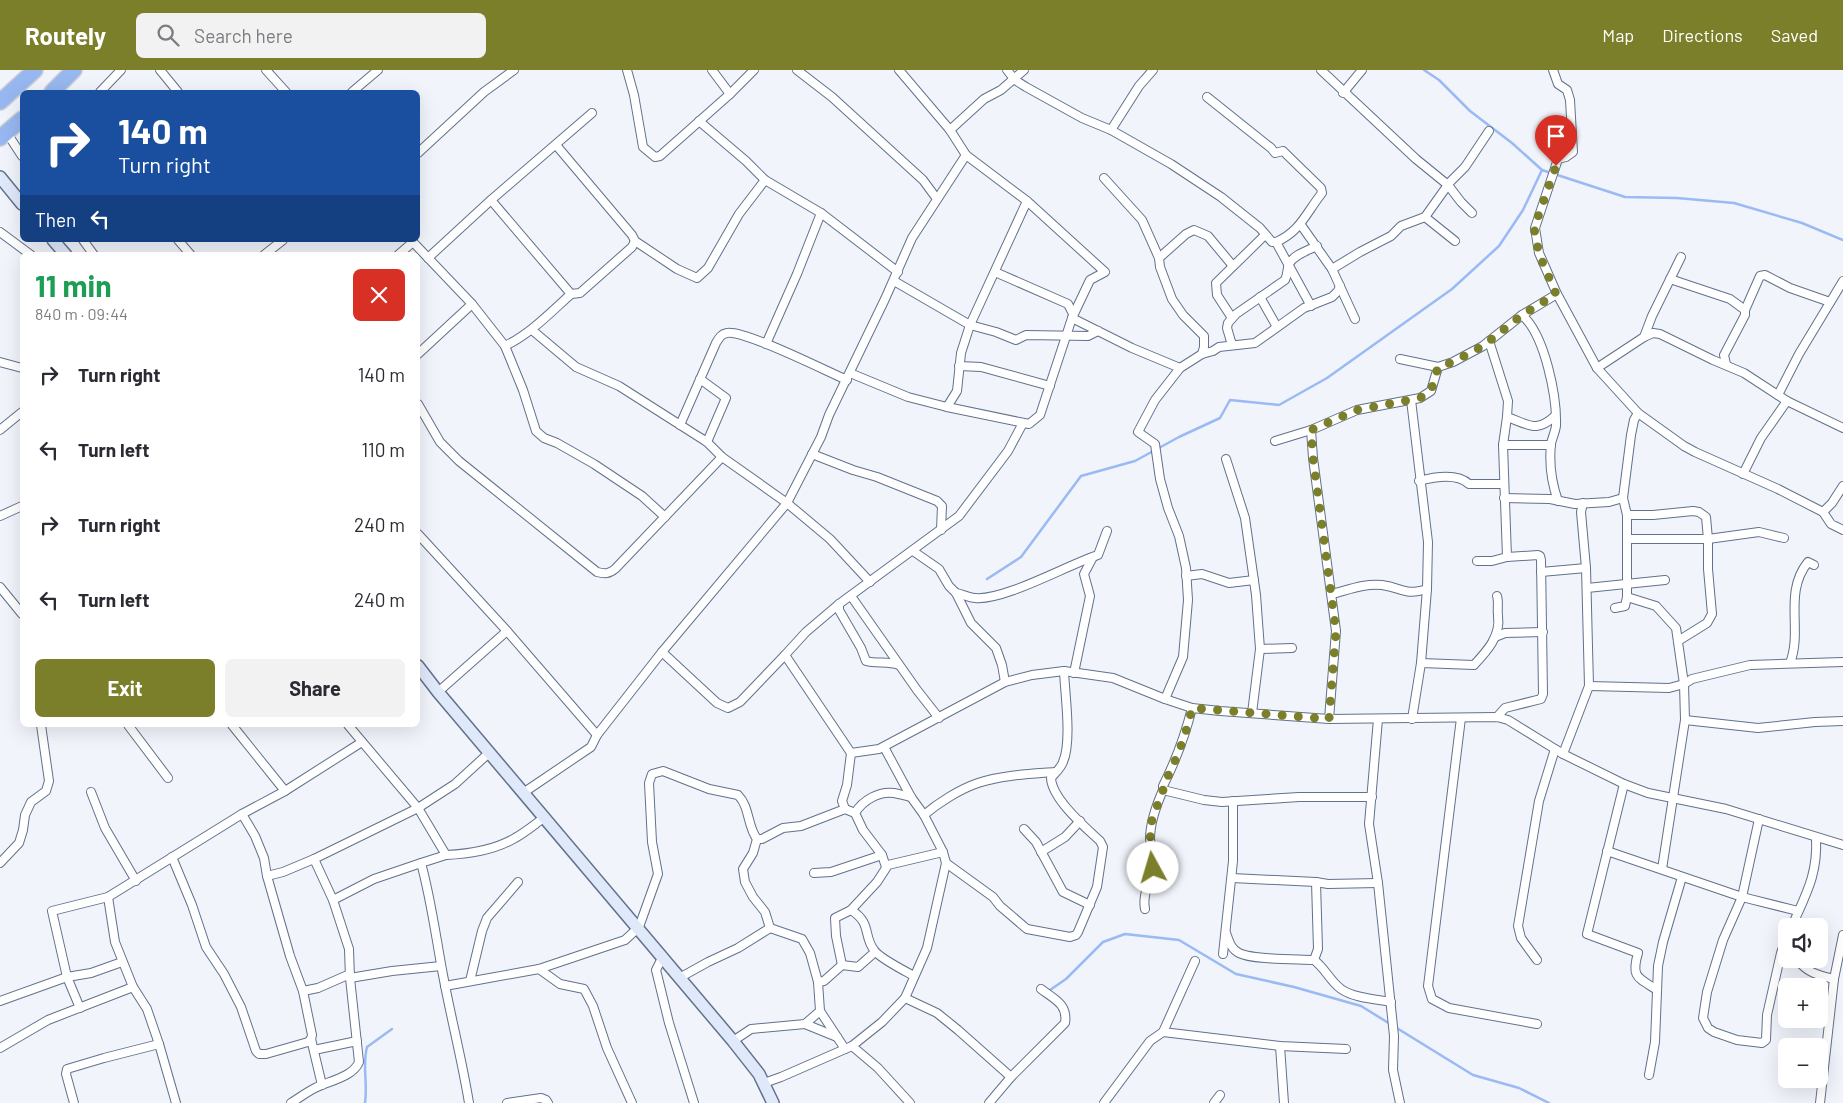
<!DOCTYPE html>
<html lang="en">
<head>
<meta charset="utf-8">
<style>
  :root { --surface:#fff; --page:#f2f2f3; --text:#2b2b33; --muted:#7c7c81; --accent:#7b7f29 }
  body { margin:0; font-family:Barlow,sans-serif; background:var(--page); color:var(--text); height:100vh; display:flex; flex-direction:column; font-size:19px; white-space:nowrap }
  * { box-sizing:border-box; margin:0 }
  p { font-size:16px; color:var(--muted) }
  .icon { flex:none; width:28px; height:28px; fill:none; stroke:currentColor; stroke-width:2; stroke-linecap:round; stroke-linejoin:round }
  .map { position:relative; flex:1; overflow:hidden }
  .side { position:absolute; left:20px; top:182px; width:400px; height:475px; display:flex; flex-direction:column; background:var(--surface); border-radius:8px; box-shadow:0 5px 20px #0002 }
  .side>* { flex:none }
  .banner { position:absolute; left:20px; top:20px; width:400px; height:152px; border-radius:8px; box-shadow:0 5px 20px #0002; background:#1a4fa0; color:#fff; overflow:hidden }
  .fabs { position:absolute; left:1778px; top:848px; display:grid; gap:10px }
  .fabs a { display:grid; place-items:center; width:50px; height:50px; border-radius:8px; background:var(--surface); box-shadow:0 5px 20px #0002; font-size:25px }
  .pin { position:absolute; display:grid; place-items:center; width:42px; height:42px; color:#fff; margin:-51px -21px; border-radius:50% 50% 50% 0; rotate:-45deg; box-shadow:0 0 5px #0007 }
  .pin .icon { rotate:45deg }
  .me { position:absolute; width:55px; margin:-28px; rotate:354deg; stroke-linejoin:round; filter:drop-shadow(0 0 4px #0008) }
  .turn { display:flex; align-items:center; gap:18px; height:105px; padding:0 15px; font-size:22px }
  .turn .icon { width:65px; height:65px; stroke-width:2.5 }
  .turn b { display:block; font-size:35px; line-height:42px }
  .then { display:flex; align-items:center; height:48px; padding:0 15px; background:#0003; gap:10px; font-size:19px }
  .round { display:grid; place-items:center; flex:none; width:52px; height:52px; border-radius:8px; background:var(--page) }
  .headline { display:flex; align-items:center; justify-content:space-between; height:85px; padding:0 15px }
  h1 { font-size:30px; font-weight:700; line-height:38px; color:#1e9e55 }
  .primary-button { display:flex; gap:10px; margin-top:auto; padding:10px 15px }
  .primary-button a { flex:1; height:58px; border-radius:8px; background:var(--accent); color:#fff; font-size:20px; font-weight:700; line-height:58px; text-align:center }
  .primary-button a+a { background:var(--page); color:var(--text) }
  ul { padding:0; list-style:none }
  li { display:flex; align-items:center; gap:15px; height:75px; padding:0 15px }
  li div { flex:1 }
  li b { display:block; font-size:19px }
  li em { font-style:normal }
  header { display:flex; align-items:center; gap:30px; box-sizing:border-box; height:70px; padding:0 25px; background:var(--accent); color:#fff }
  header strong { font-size:24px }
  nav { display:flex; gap:28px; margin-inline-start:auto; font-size:18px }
  .search { width:350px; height:45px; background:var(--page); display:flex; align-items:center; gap:12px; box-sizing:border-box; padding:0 18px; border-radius:8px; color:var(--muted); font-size:19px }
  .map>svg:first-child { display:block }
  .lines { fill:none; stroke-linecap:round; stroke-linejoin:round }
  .stream { stroke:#9abaf3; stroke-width:2.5 }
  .minor-casing { stroke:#62718c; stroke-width:10 }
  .secondary-casing { stroke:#62718c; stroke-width:14 }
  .motorway-casing { stroke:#cecfd2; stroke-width:18 }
  .minor { stroke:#fff; stroke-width:8 }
  .secondary { stroke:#e0e9fa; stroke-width:11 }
  .motorway { stroke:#97b7f0; stroke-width:15 }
  .route { stroke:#7b7f29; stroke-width:9; stroke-dasharray:0 16.2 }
</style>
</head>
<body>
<header>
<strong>Routely</strong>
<div class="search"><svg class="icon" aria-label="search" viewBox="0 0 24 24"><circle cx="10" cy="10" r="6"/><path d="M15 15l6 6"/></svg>Search here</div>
<nav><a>Map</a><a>Directions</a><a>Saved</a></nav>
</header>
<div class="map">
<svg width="1843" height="1033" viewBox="0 0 1843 1033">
  <rect width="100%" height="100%" fill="#f1f4fb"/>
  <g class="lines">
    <g class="stream">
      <path d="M 1424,0 L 1439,10 L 1470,41 L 1512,73 L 1542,100 L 1625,127 L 1677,128 L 1734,133 L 1802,153 L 1843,170"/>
      <path d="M 987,509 L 1021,487 L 1081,406 L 1135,391 L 1179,367 L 1220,348 L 1230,330 L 1279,335 L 1327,308 L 1452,219 L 1499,176 L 1523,140 L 1542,100"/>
      <path d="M 1050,920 L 1066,909 L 1103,872 L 1125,864 L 1179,870 L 1236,904 L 1294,917 L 1361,936 L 1473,1005 L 1519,1018 L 1549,1033"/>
      <path d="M 365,1033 C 368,1014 362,995 367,977 L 392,959"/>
    </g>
    <defs>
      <g id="minor">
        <path d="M 160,0 L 178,22"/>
        <path d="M 266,0 L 286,22"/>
        <path d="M 627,0 L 634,25 L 643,77 L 655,87 L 660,86 L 730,24 L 754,0"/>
        <path d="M 712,0 L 730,24"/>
        <path d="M 797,0 L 832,27 L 923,110 L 937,129"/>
        <path d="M 1007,0 L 1015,10 L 1026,17 L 1082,48 L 1111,60 L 1171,94 L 1221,127 L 1260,158 L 1272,172 L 1276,172 L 1311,236"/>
        <path d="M 1321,0 L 1416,89 L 1448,115 L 1461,132 L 1472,143"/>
        <path d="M 1553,0 L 1558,14 L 1567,20 L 1570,30 L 1573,82 L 1566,87 L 1558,89 L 1535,158 L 1539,183 L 1557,224 L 1597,298 L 1638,343 L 1684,376 L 1695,382 L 1778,419 L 1823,442 L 1831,454 L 1843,460"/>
        <path d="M 100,22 L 121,0"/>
        <path d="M 352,22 L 378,0"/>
        <path d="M 1343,23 L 1362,0"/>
        <path d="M 1207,27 L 1271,78 L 1275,83 L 1283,81 L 1321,118 L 1322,123 C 1306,143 1300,162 1276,172"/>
        <path d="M 699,51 L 746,91 L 765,110 L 821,143 L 898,202"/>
        <path d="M 950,60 L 984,29 L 1001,20 L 1024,0"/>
        <path d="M 1111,60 L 1139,16 L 1153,0"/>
        <path d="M 7,63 L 22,86"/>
        <path d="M 556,75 L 632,165 L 635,171 L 677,199 L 697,208 L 708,198 L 739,144 L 765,110"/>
        <path d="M 418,83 L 484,22 L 514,0"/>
        <path d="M 1104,108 L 1142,150 L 1159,188 L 1160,197 L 1172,229 L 1183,245 L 1204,266 L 1204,277 L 1202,284"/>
        <path d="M 491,130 L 571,224"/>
        <path d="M 1425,147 L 1455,171"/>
        <path d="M 1301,155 L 1332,199 L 1355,249"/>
        <path d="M 0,162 L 31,185"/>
        <path d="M 83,170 L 94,185"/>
        <path d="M 178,170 L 191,185"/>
        <path d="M 411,170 L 472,234 L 505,276 L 523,320 L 536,361 L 544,368 L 557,373 L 594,394 L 642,426 L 665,447"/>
        <path d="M 264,185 L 283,170"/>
        <path d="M 398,185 L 413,172"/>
        <path d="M 428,188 L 491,130 L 592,43"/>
        <path d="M 1159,188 L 1186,164 L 1194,160 L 1208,166 L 1233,196"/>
        <path d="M 1332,199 L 1360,182 L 1391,166 L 1401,156 L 1425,147 L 1450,112 L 1465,97 L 1489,61"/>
        <path d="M 995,202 L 1068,234 L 1073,244"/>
        <path d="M 1670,209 L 1730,229 L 1745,240"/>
        <path d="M 894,211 L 970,255 L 996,262 L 1016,270 L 1026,265 L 1088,266 L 1098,261"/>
        <path d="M 1260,227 L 1277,257"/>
        <path d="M 1522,245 C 1545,265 1557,327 1556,356 C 1555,363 1552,368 1551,374 C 1549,393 1552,414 1558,431"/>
        <path d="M 1072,248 L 1132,278 L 1180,298"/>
        <path d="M 1232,248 L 1217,225 L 1216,213 L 1264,166 L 1264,164"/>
        <path d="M 532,260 L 576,297 L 619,316 L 707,372 L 722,387 L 787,433 L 830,469 L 870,512"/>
        <path d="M 1644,267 L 1653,263 L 1660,264 L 1713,290 L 1744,303 L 1787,331 L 1843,358"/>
        <path d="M 1489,271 L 1508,331 L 1507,347 L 1503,375 L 1507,487"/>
        <path d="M 766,274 L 797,204 L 821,143"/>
        <path d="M 1232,275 L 1227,258 L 1228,253 L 1236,244 L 1285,210 C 1288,204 1287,199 1289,194 C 1293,185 1309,180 1317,176"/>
        <path d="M 505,276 C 530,264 550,243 571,224 L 580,223 L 632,177 L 635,171"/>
        <path d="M 418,284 L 472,234"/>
        <path d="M 1400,289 L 1438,297"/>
        <path d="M 0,292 L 22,298"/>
        <path d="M 1726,294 L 1724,285 L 1745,245 L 1745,240 L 1760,206 L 1765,205 L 1790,218 L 1830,232"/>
        <path d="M 959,296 L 981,297 L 1050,316"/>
        <path d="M 1597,298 L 1644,267 L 1652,246 L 1681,187"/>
        <path d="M 850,303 L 908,327 L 947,337 L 1029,354 L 1040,345 L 1072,248 L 1090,210 L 1105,202 L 1027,131 L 966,85"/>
        <path d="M 700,309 L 726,328 L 707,372"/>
        <path d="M 1778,325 L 1799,284 L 1843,211"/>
        <path d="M 1411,330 L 1428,472 L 1427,519 L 1421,593 L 1412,649"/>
        <path d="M 418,334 L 440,372 L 459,391 L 597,502 C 605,504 609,504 615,499 L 722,387"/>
        <path d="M 947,337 L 957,321 L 961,283 L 970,255 L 1027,131"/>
        <path d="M 1507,347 C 1530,355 1536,363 1555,346"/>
        <path d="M 680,355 L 716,273 C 719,268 721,264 727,263 C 743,259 828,302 847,310"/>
        <path d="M 0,360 L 22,342"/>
        <path d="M 1311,360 L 1313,388 L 1336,561 L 1329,649"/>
        <path d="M 1275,371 L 1311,360 L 1357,340 L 1420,328 L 1431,321 L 1438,297 L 1453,292 L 1483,276 L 1522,245 L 1557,224"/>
        <path d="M 1503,375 L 1551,375"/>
        <path d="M 812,384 L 853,400 L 877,407 L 937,431 L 942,436 L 941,460"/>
        <path d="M 1226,389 L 1245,448 L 1256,525 L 1260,579 L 1252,643"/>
        <path d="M 1743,404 L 1761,368 L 1787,331"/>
        <path d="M 1419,411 C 1434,407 1457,403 1469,414 L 1504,414"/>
        <path d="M 1504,428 L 1550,429 L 1575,434 L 1609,432 L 1623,428"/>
        <path d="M 1823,442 L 1832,433 L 1843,416"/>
        <path d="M 1627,445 L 1653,445 L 1693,441 L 1699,442 L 1706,447 L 1708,469 L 1708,499 L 1712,544 L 1707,553 L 1678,571"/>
        <path d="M 0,446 L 22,436"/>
        <path d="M 418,464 L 507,561 L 597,665"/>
        <path d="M 1627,469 L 1708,469 L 1759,462 L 1784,468"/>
        <path d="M 913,481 L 939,499 L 949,516 L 956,523 L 971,553 L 996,578 L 1002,595 L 1005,612"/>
        <path d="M 1477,491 L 1492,491 L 1507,487 L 1538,485 L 1540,486 L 1541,490 L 1543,624 L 1541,629 L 1505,638 L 1497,647"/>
        <path d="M 1541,502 L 1586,498"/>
        <path d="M 1186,506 L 1202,504 L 1229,513 L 1254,510"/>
        <path d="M 0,517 L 22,544"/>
        <path d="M 1587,518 L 1665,510"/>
        <path d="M 956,523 C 962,524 969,528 975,528 C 1004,531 1067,495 1098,485 L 1107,461"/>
        <path d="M 1332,524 C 1348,520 1365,513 1382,515 C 1403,518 1404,526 1427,519"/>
        <path d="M 851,526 L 917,620 L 939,648"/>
        <path d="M 1627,527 L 1656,536 L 1676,558 L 1684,614 L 1685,650 L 1662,799"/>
        <path d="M 839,534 L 839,540 L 861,578 L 866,591 C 877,594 888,591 899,595"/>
        <path d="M 1615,538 L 1625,536 L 1627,527 L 1627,445 L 1623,428 L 1631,365 L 1634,350 L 1638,343"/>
        <path d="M 1495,567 L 1505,563 L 1543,562"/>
        <path d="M 1260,579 L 1292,578"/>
        <path d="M 662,582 L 717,633 L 728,638 L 740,632 L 785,585 L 851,683 L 879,679 L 1005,612 L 1032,605 L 1064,601 L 1113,608 L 1165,629 L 1192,638 L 1220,641 L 1329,649 L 1497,647 L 1508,650 L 1563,684 L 1624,714 L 1648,723 L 1726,739 L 1843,775"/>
        <path d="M 785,585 L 806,562 L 839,534 L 959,446 L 1008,381 L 1023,353"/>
        <path d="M 1421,593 L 1474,595 C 1487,581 1501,566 1498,546 C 1497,539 1499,532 1497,526"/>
        <path d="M 1790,593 C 1803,560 1783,523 1808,492 L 1814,495"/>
        <path d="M 1074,603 L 1090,526 L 1084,504 L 1093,487"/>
        <path d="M 1589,616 L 1669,618 L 1684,614 L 1692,609 L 1750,595 L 1843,592"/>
        <path d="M 438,622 L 507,561"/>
        <path d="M 1165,629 L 1183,587 L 1188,530 L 1186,498 L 1179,466 L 1168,438 L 1160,409 L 1155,374 L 1138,362 L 1155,330 L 1180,298 L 1202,284 L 1213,281 L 1219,277 L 1255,273 L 1304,238 L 1332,227 L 1338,221 L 1340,216"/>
        <path d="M 1461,648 L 1428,916 L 1432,929 L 1449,938 L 1537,954"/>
        <path d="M 1378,649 L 1369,754 L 1378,813 L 1394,966 L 1393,1000 L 1400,1033"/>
        <path d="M 1685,650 L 1758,658 L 1815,652 L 1843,651"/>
        <path d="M 128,655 L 168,708"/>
        <path d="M 232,655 L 285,721"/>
        <path d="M 348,655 L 418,738 L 446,785 L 421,793 C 431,829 436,868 443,905 C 451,948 462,990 469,1033"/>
        <path d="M 1563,684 L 1589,616 L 1586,498 L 1581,442 L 1583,433"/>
        <path d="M 1624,714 L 1587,864 L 1638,883 C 1631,907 1637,907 1657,920"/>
        <path d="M 1163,720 L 1204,730 L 1222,732 L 1299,727 L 1372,727"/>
        <path d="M 91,722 L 105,758 L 136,811"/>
        <path d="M 523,723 L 591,677 L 597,665 L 662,582 L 787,433 L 821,367 L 829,345 L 885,229 L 912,168 L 966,85 L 950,60 L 899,0"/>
        <path d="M 845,739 L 842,731 L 847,715 L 851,683"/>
        <path d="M 855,743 C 863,730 879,721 894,723 C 900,724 905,726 911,727"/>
        <path d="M 242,744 L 255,766 L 264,788 L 267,806 L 290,886 L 303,921 L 312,965 L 311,969 L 322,1015"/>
        <path d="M 924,745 C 938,733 960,719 978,713 C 1002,705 1030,704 1055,702"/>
        <path d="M 1759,749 L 1742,827 L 1723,870 L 1707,922 L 1703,948 L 1708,958 L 1714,962 L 1737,970 L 1762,973 L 1766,970 L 1767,945 L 1781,883 L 1786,869"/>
        <path d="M 1024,759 L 1036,772 L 1063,822 L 1090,835"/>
        <path d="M 757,769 L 762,769 L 783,758 L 801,756 L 845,739 L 855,743 L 863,760 L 882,785 L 886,797"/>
        <path d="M 757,769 L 753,783 L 743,799 L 745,812 L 753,827 L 765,842 L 770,858"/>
        <path d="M 1607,781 L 1742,827 L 1798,841"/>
        <path d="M 1041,782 L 1065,767 L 1080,751"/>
        <path d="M 446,785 C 469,784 495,780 515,768 C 526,762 535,754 545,747"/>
        <path d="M 172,787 L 192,835 L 206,877 L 224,904 L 241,937 L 256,981 L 259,984 L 266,984 L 308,972 L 311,969"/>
        <path d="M 0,793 L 19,773 L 23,760 L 25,745 L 31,732 L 46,721 L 49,711 L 41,655"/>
        <path d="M 946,793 L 993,827 L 1000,836 L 1027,859 L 1070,867 L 1076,865 L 1078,862 L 1097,817 L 1103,777 L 1100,771 C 1085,757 1052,729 1051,708 C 1055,703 1061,698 1063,692 C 1072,671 1065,625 1064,601"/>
        <path d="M 814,803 L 831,802 L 882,785"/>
        <path d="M 267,806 L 283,802 L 314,789 L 418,738 L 455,714 L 490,682"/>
        <path d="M 1232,808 L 1316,812 L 1328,814 L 1378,813"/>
        <path d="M 108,827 L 115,872 L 133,917 L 147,939 L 159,974 L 176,1033"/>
        <path d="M 333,830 L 374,809 L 421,793"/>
        <path d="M 1145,839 C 1142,823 1151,811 1154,796 C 1155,785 1151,780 1150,769 C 1150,752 1156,736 1163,720 L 1163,716 C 1176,690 1185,666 1192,638"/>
        <path d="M 851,840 C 872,853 863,866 874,880 C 879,888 905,901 914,906"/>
        <path d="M 1792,856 C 1806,824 1818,804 1816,768"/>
        <path d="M 1226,863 C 1229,871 1231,879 1239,883 C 1252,890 1297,889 1314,890 C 1325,898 1330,911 1341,919 C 1354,928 1375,929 1391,932"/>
        <path d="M 1223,884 L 1233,791 L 1233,731"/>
        <path d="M 663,886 L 656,900 L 669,953 L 694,1033"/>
        <path d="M 1797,889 C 1807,903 1818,905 1834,909"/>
        <path d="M 1314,890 L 1318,879 L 1316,812"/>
        <path d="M 1537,890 L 1521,868 L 1518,856 L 1539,731 L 1555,679"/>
        <path d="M 842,895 L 836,866 L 835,848 L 851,840 L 877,812 L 888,795 L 943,782"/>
        <path d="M 539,899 L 560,914 L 584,919 L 593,936 L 607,978 L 632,1033"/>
        <path d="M 681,907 L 708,892 L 738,878 L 770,858 L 802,869 L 810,883 L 818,912 L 820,941 L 845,979"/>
        <path d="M 350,908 L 392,901 L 441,896"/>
        <path d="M 470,911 L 482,861 L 487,848 L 518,812"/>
        <path d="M 818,912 L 824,911 L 842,895 L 858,897 L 875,882"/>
        <path d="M 445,916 L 539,899 L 625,870 L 639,857 L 658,804 L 652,772 L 649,713 L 652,704 L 663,701 L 709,719 L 738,725 C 750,737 747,756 757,769"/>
        <path d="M 303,921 L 318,918 L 350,904"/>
        <path d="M 905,928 L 937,943 L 958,960 L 1011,1007"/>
        <path d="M 0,931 L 67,907 L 91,903 L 122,892"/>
        <path d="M 80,938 L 67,907 L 52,841 L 108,827 L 242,744 L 285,721 L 362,672"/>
        <path d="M 805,954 L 837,967"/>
        <path d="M 1163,962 L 1280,976 L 1346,979"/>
        <path d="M 733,971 L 751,959 L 805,954 L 820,941"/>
        <path d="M 852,976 L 878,998 L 910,1033"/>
        <path d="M 1280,976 L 1284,1033"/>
        <path d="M 0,978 L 48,950 L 133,917"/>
        <path d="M 314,980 L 357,971"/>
        <path d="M 1649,1005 L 1655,972 L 1658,896 L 1663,872 L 1682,807"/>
        <path d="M 764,1013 L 781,1007 L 852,976 L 882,952 L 905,928 L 927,878 L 946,793 L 943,782 L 924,745 L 911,727 L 884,677"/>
        <path d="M 74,1033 L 66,1004 L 67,999 L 104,988 L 159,974"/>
        <path d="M 291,1033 C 299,1028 307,1022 315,1018 C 329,1011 353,1007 359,992 L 350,908 L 349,879 L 333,830 L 314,789"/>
        <path d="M 507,1033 L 541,1028 L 546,1030 L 548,1033"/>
        <path d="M 989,1033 L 1011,1007 L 1065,953 C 1068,934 1054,929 1041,919"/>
        <path d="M 1104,1033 L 1150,971 L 1163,962 L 1195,891"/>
        <path d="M 1214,1033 L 1220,1025"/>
        <path d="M 1820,1033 L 1834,909 L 1843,865"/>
      </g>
      <g id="secondary">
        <path d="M 0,107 L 22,134"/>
        <path d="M 53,170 L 66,185"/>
        <path d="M 418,596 L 438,622 L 733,971 L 759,1004 L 773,1033"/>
      </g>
      <g id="motorway">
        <path d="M 52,22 L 74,0"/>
        <path d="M 0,32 L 35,0"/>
        <path d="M 0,68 L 22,49"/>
      </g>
    </defs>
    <use href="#minor" class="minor-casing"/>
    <use href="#secondary" class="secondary-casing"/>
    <use href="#motorway" class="motorway-casing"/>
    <use href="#minor" class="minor"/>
    <use href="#secondary" class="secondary"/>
    <use href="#motorway" class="motorway"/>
  </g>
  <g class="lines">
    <path class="route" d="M 1153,798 L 1155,785 L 1150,773 L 1151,753 L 1163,720 L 1163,716 C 1176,691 1186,666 1192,638 L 1329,649 L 1336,561 L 1313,388 L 1311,360 L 1357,340 L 1420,328 L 1431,321 L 1438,297 L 1453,292 L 1483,276 L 1522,245 L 1556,224 L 1539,184 L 1534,158 L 1556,96"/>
  </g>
</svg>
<div class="fabs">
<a><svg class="icon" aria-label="sound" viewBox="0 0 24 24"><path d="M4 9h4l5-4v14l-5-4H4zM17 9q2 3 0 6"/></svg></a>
<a>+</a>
<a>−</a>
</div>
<div class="pin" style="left:1556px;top:96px;background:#d93025"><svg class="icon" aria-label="arrive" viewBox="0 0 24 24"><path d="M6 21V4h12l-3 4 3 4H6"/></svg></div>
<svg class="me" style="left:1153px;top:798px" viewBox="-20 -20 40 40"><circle r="19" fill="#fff"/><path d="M0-13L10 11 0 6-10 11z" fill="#7b7f29"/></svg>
<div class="banner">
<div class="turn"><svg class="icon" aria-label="right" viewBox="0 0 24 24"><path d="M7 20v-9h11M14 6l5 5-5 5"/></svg><div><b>140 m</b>Turn right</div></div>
<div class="then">Then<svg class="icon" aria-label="left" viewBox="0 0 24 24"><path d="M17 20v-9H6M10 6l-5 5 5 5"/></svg></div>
</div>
<section class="side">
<div class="headline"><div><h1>11 min</h1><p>840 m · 09:44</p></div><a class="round" style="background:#d93025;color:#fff"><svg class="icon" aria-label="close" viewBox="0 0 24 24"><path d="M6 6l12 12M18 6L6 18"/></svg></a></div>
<ul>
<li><svg class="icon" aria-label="right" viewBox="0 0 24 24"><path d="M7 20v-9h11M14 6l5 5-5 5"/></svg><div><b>Turn right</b></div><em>140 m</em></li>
<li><svg class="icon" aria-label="left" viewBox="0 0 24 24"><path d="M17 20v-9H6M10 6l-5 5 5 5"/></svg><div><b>Turn left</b></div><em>110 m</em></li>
<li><svg class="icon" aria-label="right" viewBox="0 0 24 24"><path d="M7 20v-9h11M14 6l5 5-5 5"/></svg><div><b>Turn right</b></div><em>240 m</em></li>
<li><svg class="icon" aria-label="left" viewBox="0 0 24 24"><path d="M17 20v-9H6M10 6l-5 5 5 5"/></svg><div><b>Turn left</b></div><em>240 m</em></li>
</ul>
<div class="primary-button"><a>Exit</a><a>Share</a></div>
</section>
</div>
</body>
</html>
